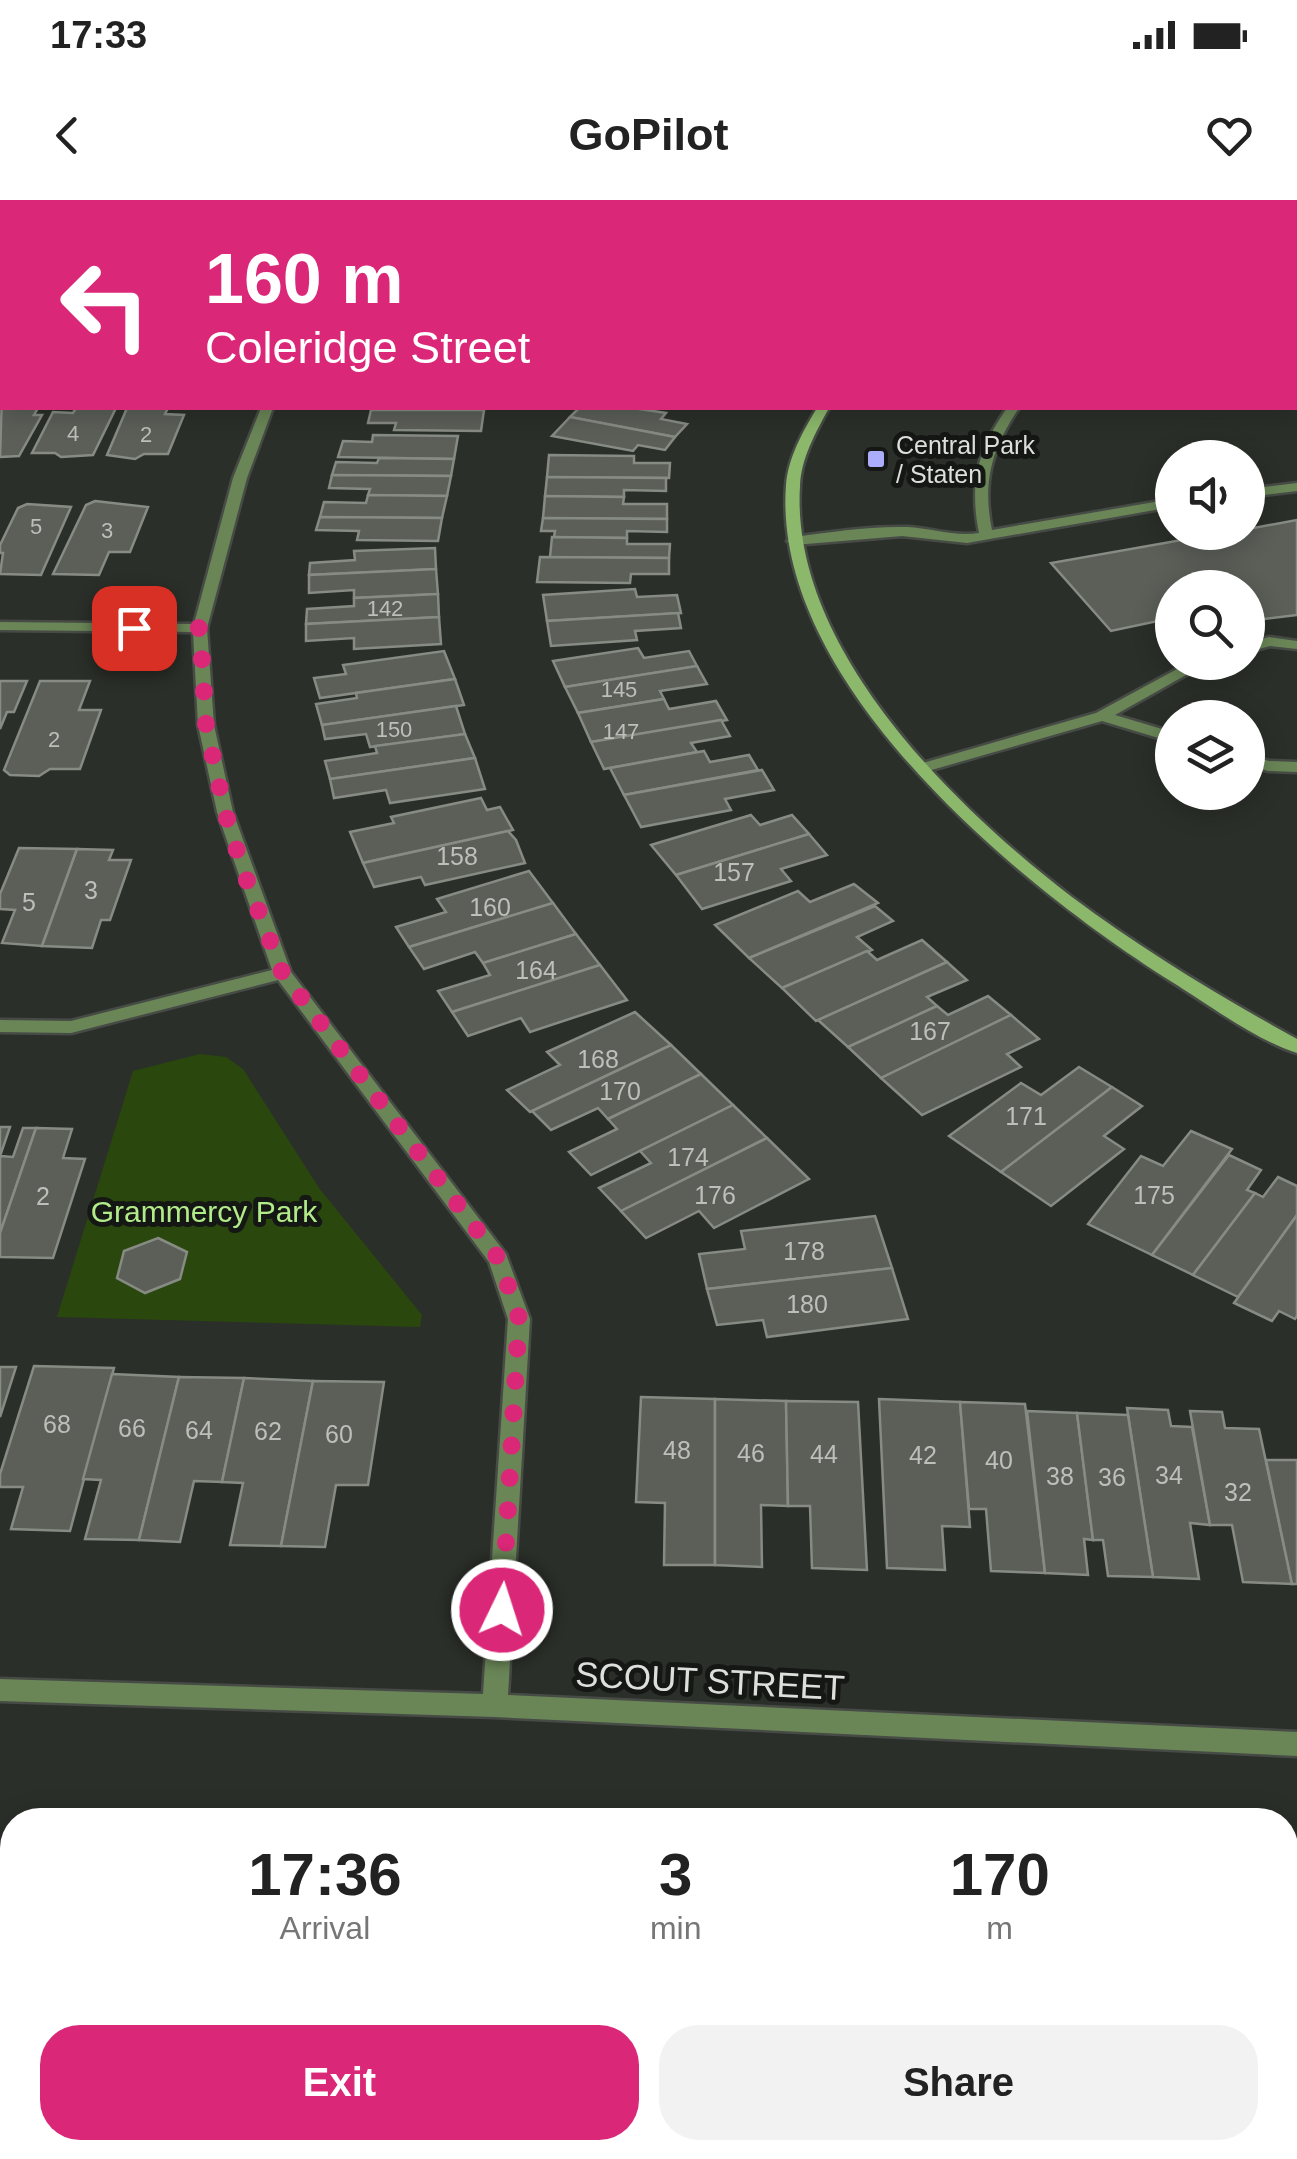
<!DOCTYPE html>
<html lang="en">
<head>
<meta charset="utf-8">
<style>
  :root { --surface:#fff; --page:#f2f2f2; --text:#222; --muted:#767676; --accent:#db2777 }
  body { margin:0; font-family:Helvetica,sans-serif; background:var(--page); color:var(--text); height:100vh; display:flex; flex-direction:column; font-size:38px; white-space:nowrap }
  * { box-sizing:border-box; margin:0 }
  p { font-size:32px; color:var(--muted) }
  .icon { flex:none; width:55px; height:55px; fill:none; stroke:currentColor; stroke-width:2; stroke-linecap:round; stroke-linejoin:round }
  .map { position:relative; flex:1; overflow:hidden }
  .side { position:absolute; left:0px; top:1608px; width:1298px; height:352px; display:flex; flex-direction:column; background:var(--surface); border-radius:40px 40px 0 0; box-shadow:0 5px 25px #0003 }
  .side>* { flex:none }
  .banner { position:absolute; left:0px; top:0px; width:1298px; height:210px; box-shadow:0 5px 25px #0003; background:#db2777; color:#fff; overflow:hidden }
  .controls { position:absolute; left:1155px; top:240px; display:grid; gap:20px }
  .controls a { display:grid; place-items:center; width:110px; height:110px; border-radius:50%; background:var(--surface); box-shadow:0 5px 25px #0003; font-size:50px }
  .pin { position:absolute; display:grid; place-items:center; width:85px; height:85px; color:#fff; margin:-42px; border-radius:20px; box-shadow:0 5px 15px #0006 }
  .me { position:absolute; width:110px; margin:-55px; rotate:4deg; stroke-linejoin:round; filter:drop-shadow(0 0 8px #0008) }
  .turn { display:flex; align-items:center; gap:35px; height:210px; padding:0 40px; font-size:45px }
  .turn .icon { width:130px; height:130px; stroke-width:2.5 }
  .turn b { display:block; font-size:70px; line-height:85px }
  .eta { display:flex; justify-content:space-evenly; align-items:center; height:170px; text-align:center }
  .eta b { font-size:60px; font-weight:700; line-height:70px }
  .button { display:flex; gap:20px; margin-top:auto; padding:20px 40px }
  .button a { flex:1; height:115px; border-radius:40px; background:var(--accent); color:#fff; font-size:40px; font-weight:700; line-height:115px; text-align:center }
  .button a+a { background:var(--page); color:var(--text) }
  .status { display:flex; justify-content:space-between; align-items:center; height:70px; padding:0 50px; background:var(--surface); direction:ltr }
  .status svg { height:28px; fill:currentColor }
  header { display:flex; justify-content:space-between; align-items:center; height:130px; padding:0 40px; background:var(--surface); font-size:45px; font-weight:700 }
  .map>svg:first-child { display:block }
  .green { fill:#2a470e }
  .building { fill:#5b5f58; stroke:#868b83; stroke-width:2.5 }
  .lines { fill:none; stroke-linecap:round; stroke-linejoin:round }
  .lane-casing { stroke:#474b45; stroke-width:5 }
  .street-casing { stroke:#474b45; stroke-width:5 }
  .secondary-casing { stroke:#474b45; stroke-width:5 }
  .lane { fill:#6a8657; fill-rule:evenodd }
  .street { fill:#6a8657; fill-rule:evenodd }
  .secondary { fill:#8cb86b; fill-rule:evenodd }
  .route { stroke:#db2777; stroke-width:18; stroke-dasharray:0 32.4 }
  .poi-dot { fill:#adaefb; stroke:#151714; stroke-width:4 }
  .labels { text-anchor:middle; stroke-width:10; stroke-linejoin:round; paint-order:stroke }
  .far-number-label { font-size:22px; fill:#bcbfba }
  .far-poi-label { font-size:25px; fill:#dddfdb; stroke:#151714; text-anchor:start }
  .number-label { font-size:25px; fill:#bcbfba }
  .park-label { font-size:30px; fill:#b2eb89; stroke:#151714 }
  .near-street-label { font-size:35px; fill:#dddfdb; stroke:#151714 }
</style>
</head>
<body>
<div class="status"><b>17:33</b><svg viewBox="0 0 49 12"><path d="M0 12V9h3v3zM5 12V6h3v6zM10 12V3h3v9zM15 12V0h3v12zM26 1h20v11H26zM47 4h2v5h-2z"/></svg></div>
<header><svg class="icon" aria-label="back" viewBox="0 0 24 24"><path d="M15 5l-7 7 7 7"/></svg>GoPilot<svg class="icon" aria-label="heart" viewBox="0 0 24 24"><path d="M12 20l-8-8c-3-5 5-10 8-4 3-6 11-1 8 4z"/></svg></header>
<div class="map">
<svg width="1297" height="1959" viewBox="0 0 1297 1959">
  <rect width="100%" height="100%" fill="#2b2f29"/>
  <path class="green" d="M 200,854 L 226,857 L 243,869 L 319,988 L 422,1115 L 420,1127 L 57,1117 L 133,871 Z"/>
  <g class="building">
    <path d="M 0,0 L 98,0 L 2,2 L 2,13 Z"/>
    <path d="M 2,194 L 2,208 L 38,208 L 34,215 L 42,215 L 19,256 L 0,257 Z"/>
    <path d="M 76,208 L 116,208 L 93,255 L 61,257 L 55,253 L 32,253 L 53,212 L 73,213 Z"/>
    <path d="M 127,208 L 168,208 L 165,214 L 184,215 L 168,254 L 144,254 L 135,259 L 107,255 Z"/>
    <path d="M 372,208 L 484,208 L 484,210 Z"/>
    <path d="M 579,208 L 633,208 L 666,213 L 661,219 L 687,224 L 675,237 L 570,217 Z"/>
    <path d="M 371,210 L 484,210 L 481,231 L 394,230 L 396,223 L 368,223 Z"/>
    <path d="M 570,217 L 675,237 L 665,250 L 638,245 L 633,251 L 552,236 Z"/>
    <path d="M 373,235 L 458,236 L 454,259 L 338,257 L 343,241 L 372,242 Z"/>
    <path d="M 549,255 L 634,256 L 634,263 L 670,263 L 669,278 L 547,277 Z"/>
    <path d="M 379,258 L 454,259 L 451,276 L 332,275 L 336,262 L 377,263 Z"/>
    <path d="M 332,275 L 451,276 L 447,296 L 368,295 L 370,289 L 329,288 Z"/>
    <path d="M 547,277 L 666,278 L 666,291 L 624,290 L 624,297 L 545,296 Z"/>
    <path d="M 368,295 L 447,296 L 442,318 L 320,317 L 324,302 L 366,303 Z"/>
    <path d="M 545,296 L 624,297 L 623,304 L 667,304 L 667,319 L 543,318 Z"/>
    <path d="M 95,301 L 148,307 L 130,352 L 109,352 L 99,375 L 53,374 L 86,305 Z"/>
    <path d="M 27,304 L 71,307 L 41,375 L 0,374 L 3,353 L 0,353 L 0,345 L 18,308 Z"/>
    <path d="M 320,317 L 442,318 L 438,341 L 357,340 L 359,331 L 316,330 Z"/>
    <path d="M 543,318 L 667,319 L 667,332 L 627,331 L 627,338 L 554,337 L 555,331 L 541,331 Z"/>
    <path d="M 1297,320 L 1297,415 L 1248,421 L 1248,388 L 1172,388 L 1172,418 L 1111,431 L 1051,363 L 1227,332 L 1248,332 L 1248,329 Z"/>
    <path d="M 552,337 L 627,338 L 627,344 L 670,344 L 669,358 L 550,357 Z"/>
    <path d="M 435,348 L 436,369 L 309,375 L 310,363 L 355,360 L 354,351 Z"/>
    <path d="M 540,357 L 669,358 L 669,374 L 631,374 L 630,383 L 537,382 Z"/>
    <path d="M 436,369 L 438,394 L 354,398 L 354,390 L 309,393 L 309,375 Z"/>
    <path d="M 635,389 L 637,397 L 677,395 L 681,413 L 547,421 L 543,395 Z"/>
    <path d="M 438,394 L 439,417 L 306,424 L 307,409 L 354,406 L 354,398 Z"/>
    <path d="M 678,413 L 681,428 L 635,431 L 637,440 L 551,446 L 547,421 Z"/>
    <path d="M 439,417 L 441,444 L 354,449 L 354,438 L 306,441 L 306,424 Z"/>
    <path d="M 638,448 L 644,458 L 689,451 L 697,466 L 565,487 L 553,461 Z"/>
    <path d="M 444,451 L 455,479 L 320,498 L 314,478 L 346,474 L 343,465 Z"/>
    <path d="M 697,466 L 707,484 L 660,491 L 664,499 L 578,513 L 565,487 Z"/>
    <path d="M 455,479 L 464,505 L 322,525 L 316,504 L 357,498 L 356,493 Z"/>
    <path d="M 0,481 L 27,481 L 14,512 L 7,512 L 0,529 Z"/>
    <path d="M 40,481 L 90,481 L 79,510 L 101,510 L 80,569 L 50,569 L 39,576 L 10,575 L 4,570 Z"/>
    <path d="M 664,499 L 669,509 L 716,501 L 727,520 L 591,542 L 578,513 Z"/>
    <path d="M 456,506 L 465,534 L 370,547 L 366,534 L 325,539 L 322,525 Z"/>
    <path d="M 721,520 L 730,536 L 691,543 L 697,552 L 604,569 L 591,542 Z"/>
    <path d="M 465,534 L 475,558 L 330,579 L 325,561 L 377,553 L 375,546 Z"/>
    <path d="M 704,551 L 710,562 L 749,555 L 758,570 L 624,595 L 610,568 Z"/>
    <path d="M 475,558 L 485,589 L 390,603 L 386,590 L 334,598 L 330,579 Z"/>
    <path d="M 762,570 L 774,590 L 725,599 L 731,610 L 641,627 L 624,595 Z"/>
    <path d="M 481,598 L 487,610 L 500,607 L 513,630 L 363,663 L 350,632 L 394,623 L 391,617 Z"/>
    <path d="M 751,615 L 760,625 L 792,615 L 809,634 L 676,675 L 651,645 Z"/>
    <path d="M 508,631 L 516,640 L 525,663 L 425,685 L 421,677 L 374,687 L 363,663 Z"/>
    <path d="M 809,634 L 827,655 L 781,669 L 791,681 L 702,709 L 676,675 Z"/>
    <path d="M 19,648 L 77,649 L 42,746 L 2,743 L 15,710 L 0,709 L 0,694 Z"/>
    <path d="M 77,649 L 113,650 L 109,660 L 131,660 L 110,720 L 101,720 L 92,748 L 42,746 Z"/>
    <path d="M 529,671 L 553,703 L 409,747 L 396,727 L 446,712 L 437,699 Z"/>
    <path d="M 854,684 L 878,703 L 749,758 L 715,725 L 798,691 L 810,702 Z"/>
    <path d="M 553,703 L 576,734 L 483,763 L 475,752 L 424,769 L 409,747 Z"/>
    <path d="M 875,706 L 893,721 L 857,737 L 872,750 L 782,788 L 749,758 Z"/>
    <path d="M 576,734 L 600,765 L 452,812 L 438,791 L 490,775 L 483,763 Z"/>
    <path d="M 922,740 L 947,762 L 816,821 L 782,788 L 867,751 L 877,760 Z"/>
    <path d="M 947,762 L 967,780 L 927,797 L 937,806 L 848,847 L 818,820 Z"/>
    <path d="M 600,765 L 627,800 L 530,832 L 521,818 L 468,836 L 452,812 Z"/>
    <path d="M 988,796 L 1011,815 L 881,878 L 848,847 L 937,806 L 948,815 Z"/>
    <path d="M 635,812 L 671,845 L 530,912 L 507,890 L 560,865 L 547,852 Z"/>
    <path d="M 1011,815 L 1039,839 L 1007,854 L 1021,867 L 922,915 L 881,878 Z"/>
    <path d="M 671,845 L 701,874 L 608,919 L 598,908 L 551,930 L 532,911 Z"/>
    <path d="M 1079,867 L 1112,887 L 1001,972 L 949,936 L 1021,883 L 1041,895 Z"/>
    <path d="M 701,874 L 733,905 L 591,975 L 569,952 L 617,929 L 608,919 Z"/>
    <path d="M 1112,887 L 1142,906 L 1104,936 L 1124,949 L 1051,1006 L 1001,972 Z"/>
    <path d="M 733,905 L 767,938 L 621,1011 L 599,988 L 651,963 L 640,951 Z"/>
    <path d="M 0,927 L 10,927 L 0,956 L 13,957 L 23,928 L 36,928 L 0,1033 Z"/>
    <path d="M 36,928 L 72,929 L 63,958 L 85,959 L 53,1058 L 0,1057 L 0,1033 Z"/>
    <path d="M 1191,931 L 1232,949 L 1152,1055 L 1088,1024 L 1141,956 L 1163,966 Z"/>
    <path d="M 767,938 L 809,979 L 714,1028 L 699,1011 L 646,1038 L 621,1011 Z"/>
    <path d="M 1229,955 L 1261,970 L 1247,990 L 1255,993 L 1193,1075 L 1152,1055 Z"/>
    <path d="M 1278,977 L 1297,986 L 1297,1015 L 1238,1097 L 1193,1075 L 1255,993 L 1263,997 Z"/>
    <path d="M 1297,1015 L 1297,1116 L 1295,1119 L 1279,1111 L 1272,1121 L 1234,1103 Z"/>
    <path d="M 875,1016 L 892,1068 L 707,1089 L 699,1054 L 745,1049 L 741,1031 Z"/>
    <path d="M 158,1038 L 187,1052 L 180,1079 L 145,1093 L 117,1078 L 124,1051 Z"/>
    <path d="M 892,1068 L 908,1119 L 767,1137 L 763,1120 L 717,1125 L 707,1089 Z"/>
    <path d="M 34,1166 L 114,1168 L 70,1331 L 11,1329 L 23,1287 L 0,1287 L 0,1274 Z"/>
    <path d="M 0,1167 L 16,1167 L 0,1217 Z"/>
    <path d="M 112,1174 L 179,1177 L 139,1340 L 85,1339 L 101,1280 L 83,1279 Z"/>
    <path d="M 179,1177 L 244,1178 L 222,1282 L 194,1281 L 180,1342 L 139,1340 Z"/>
    <path d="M 244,1178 L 313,1181 L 281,1346 L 230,1345 L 243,1283 L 222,1282 Z"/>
    <path d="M 313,1181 L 384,1182 L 368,1285 L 336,1285 L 325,1347 L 281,1346 Z"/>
    <path d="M 641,1197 L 715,1199 L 715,1365 L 664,1365 L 665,1303 L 636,1302 Z"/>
    <path d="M 715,1199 L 786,1201 L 788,1306 L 761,1305 L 762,1367 L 715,1365 Z"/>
    <path d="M 879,1199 L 960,1202 L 970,1327 L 942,1326 L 945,1370 L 887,1368 Z"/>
    <path d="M 786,1201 L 858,1202 L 867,1370 L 812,1368 L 810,1306 L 788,1306 Z"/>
    <path d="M 960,1202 L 1025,1204 L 1045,1373 L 991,1371 L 986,1309 L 969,1309 Z"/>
    <path d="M 1127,1208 L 1168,1210 L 1171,1226 L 1192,1227 L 1210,1325 L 1190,1323 L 1199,1379 L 1153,1377 Z"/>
    <path d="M 1027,1211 L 1077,1213 L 1093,1340 L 1084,1339 L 1088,1375 L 1045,1373 Z"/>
    <path d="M 1190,1211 L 1222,1212 L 1225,1228 L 1259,1229 L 1292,1384 L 1243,1382 L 1232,1325 L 1210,1325 Z"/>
    <path d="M 1077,1213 L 1128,1215 L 1153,1377 L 1108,1376 L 1103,1340 L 1093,1340 Z"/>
    <path d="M 1266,1260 L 1297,1260 L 1297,1384 L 1292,1384 Z"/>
    <path d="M 0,1700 L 12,1700 L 12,1722 L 0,1770 Z"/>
    <path d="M 12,1722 L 12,1948 L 51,1948 L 49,1959 L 0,1959 L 0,1770 Z"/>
    <path d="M 1285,1739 L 1290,1739 L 1297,1781 L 1297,1959 L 1238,1959 L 1236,1948 L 1285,1948 Z"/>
    <path d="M 258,1948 L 321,1948 L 320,1951 L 258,1951 Z"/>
    <path d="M 424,1948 L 526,1948 L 526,1956 L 424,1953 Z"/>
    <path d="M 551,1948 L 650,1948 L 650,1952 Z"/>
    <path d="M 650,1948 L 742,1948 L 742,1956 L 650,1952 Z"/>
    <path d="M 742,1948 L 834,1948 L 834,1959 L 742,1956 Z"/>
    <rect x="834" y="1948" width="91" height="11"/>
    <path d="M 925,1948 L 1015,1948 L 1016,1959 L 925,1959 Z"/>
    <path d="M 1015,1948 L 1113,1948 L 1114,1959 L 1016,1959 Z"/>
    <path d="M 1137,1948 L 1236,1948 L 1238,1959 L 1138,1959 Z"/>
  </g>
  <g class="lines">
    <defs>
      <g id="lane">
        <path d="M 1007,208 L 1019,208 C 992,248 982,282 992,330 L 1172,299 L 1172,307 L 967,343 L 902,336 L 794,345 L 787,341 L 794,337 C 831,332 869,326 907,327 C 930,328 956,337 979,333 C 969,283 978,249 1007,208 Z"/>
        <path d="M 1297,283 L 1297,291 L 1248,297 L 1248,289 Z"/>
        <path d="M 1269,437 L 1297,441 L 1297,449 L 1270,446 L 1248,452 L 1248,443 Z"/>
        <path d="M 1190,462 L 1209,462 L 1115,515 L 1172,532 L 1172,542 L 1102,521 L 928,571 L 922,573 L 914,568 L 916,565 L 1096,513 Z"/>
        <path d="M 1248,555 L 1269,561 L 1297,562 L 1297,572 L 1268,571 L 1248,565 Z"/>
      </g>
      <g id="street">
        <path d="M 1259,0 L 1271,0 L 1272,2 L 1261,2 Z"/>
        <rect x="1295" y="22" width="2" height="8"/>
        <rect x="0" y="149" width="2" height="8"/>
        <path d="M 261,208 L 273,208 L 247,278 L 207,428 L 214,525 L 233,612 L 291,772 L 506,1054 L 530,1119 L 508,1495 L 1297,1532 L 1297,1556 L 495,1517 L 0,1501 L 0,1479 L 483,1494 L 508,1119 L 489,1062 L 278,780 L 71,833 L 0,832 L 0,820 L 71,821 L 272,770 L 217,612 L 198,525 L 193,432 L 0,430 L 0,422 L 194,424 L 233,278 Z"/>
      </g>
      <g id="secondary">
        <rect x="1295" y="41" width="2" height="6"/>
        <path d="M 817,208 L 829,208 C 816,232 801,258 800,286 C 790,447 953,606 1072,697 C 1143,750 1219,796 1297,839 L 1297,853 C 1259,842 1206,803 1172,782 C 1021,687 771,483 786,285 C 788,258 803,231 817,208 Z"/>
      </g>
    </defs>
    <use href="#lane" class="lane-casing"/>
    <use href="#street" class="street-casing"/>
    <use href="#secondary" class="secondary-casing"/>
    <use href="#lane" class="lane"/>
    <use href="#street" class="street"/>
    <use href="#secondary" class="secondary"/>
  </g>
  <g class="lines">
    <path class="route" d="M 134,428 L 200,428 L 206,525 L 225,612 L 243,670 L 282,772 L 499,1059 L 519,1118 L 502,1410"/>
  </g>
  <rect class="poi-dot" x="866" y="249" width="20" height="20" rx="5"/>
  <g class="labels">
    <g class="far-number-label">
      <text x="73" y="241">4</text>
      <text x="146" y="242">2</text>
      <text x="36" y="334">5</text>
      <text x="107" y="338">3</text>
      <text x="385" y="416">142</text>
      <text x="619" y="497">145</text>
      <text x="394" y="537">150</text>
      <text x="621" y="539">147</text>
      <text x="54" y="547">2</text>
    </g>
    <g class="far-poi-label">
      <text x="896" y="254">Central Park<tspan x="896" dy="29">/ Staten</tspan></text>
    </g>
    <g class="number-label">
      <text x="457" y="665">158</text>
      <text x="734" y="681">157</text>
      <text x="91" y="699">3</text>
      <text x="29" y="711">5</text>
      <text x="490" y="716">160</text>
      <text x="536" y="779">164</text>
      <text x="930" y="840">167</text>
      <text x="598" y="868">168</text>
      <text x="620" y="900">170</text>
      <text x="1026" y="925">171</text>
      <text x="688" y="966">174</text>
      <text x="715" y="1004">176</text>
      <text x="1154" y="1004">175</text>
      <text x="43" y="1005">2</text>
      <text x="804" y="1060">178</text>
      <text x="807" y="1113">180</text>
      <text x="57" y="1233">68</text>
      <text x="132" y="1237">66</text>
      <text x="199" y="1239">64</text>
      <text x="268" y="1240">62</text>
      <text x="339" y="1243">60</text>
      <text x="677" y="1259">48</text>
      <text x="751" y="1262">46</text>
      <text x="824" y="1263">44</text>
      <text x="923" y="1264">42</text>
      <text x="999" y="1269">40</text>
      <text x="1169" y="1284">34</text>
      <text x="1060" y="1285">38</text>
      <text x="1112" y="1286">36</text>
      <text x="1238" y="1301">32</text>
    </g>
    <g class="park-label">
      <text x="204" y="1022">Grammercy Park</text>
    </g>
    <g class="near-street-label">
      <text transform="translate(710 1481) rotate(3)" y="12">SCOUT STREET</text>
    </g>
  </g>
</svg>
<div class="controls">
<a><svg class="icon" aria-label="sound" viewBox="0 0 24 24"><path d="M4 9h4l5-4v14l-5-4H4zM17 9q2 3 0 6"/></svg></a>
<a><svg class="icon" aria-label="search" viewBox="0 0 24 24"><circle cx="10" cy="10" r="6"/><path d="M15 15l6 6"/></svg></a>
<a><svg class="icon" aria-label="layers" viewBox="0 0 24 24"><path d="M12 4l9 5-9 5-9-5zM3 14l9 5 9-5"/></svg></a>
</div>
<div class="pin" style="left:134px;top:428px;background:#d93025"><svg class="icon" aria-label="arrive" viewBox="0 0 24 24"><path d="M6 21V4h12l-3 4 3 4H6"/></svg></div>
<svg class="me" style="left:502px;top:1410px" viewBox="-20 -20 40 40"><circle r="17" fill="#db2777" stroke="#fff" stroke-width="3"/><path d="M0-11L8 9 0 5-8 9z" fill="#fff"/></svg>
<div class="banner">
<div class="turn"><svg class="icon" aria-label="left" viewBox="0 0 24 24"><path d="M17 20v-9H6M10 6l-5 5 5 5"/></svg><div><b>160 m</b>Coleridge Street</div></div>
</div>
<section class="side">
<div class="eta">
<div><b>17:36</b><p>Arrival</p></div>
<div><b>3</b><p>min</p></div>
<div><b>170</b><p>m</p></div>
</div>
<div class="button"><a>Exit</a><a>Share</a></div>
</section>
</div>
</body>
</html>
